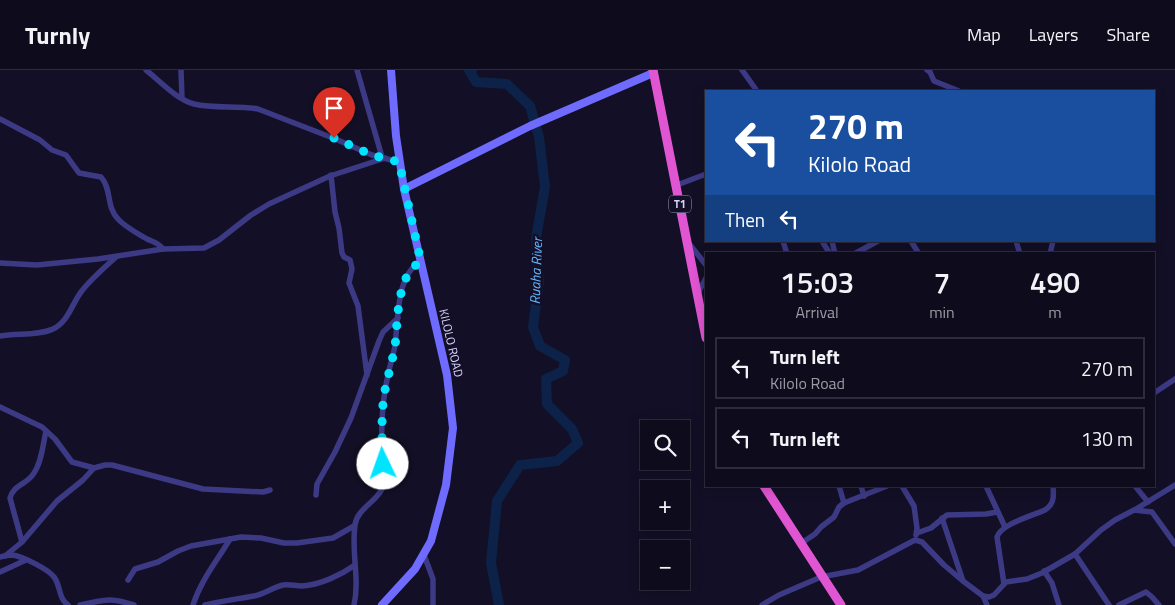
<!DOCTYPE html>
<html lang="en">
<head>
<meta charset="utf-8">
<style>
  :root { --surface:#0e0b1c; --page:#171425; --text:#f1f3f6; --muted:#9b9ba3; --line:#2e2b3b }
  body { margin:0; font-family:"Titillium Web",sans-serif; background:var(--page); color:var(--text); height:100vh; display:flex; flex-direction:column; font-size:19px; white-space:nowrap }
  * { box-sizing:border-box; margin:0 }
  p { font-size:16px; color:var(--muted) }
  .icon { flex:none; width:28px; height:28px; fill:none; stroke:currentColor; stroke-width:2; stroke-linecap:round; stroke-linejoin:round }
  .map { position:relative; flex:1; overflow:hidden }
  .details { position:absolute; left:705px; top:182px; width:450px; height:235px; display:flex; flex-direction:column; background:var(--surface); border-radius:0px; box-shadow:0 2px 12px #0003,0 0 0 1px var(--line) }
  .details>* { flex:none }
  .hud { position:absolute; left:705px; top:20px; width:450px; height:152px; border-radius:0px; box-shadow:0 2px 12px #0003,0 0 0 1px var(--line); background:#1a4fa0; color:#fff; overflow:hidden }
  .buttons { position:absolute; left:640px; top:350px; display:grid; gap:10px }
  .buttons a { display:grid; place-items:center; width:50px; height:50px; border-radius:0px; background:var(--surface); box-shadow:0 2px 12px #0003,0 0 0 1px var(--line); font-size:25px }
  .pin { position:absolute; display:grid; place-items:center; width:42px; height:42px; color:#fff; margin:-51px -21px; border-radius:50% 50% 50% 0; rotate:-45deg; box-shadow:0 0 5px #0007 }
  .pin .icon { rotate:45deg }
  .me { position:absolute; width:55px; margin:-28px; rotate:357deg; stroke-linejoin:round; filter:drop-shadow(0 0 4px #0008) }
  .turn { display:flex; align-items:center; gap:18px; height:105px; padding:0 20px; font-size:22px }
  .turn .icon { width:65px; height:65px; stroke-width:2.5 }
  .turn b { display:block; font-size:35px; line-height:42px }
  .then { display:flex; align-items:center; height:48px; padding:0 20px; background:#0003; gap:10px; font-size:19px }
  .eta { display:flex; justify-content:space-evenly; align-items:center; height:85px; text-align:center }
  .eta b { font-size:30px; font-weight:600; line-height:35px }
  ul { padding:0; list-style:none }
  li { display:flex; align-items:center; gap:15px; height:62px; margin:0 10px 8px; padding:0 10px; border:2px solid var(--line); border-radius:0px }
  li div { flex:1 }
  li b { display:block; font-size:19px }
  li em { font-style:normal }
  header { display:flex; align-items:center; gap:30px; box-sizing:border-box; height:70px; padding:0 25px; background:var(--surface); border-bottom:1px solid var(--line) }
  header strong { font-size:24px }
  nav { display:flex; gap:28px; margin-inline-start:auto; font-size:18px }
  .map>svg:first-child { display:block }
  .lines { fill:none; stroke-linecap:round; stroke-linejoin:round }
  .river { stroke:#0c2248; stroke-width:10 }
  .minor { stroke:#3d3a85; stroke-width:5.5 }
  .secondary { stroke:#6f6bff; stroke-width:8 }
  .trunk { stroke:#e055d1; stroke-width:9 }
  .route { stroke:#00e5ff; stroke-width:9; stroke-dasharray:0 16.2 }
  .labels { text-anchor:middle; stroke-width:5; stroke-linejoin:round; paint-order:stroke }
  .shield { fill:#130f26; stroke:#9e99be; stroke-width:1 }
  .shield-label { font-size:11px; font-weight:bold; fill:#d9d4ff }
  .street-label { font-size:12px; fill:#d9d4ff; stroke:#130f26 }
  .water-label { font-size:14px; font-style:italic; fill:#62b6ff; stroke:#130f26 }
</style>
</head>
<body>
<header>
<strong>Turnly</strong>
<nav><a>Map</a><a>Layers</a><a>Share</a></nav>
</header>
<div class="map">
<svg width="1175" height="535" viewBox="0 0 1175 535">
  <rect width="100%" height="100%" fill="#130f26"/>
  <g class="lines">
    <path class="river" d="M 472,0 L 469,0 L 476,12 L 507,14 L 530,36 L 539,67 L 545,117 L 536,168 L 539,211 L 533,257 L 540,276 L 565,290 L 563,301 L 546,309 L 547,334 L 572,359 L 578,373 L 557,391 L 520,395 L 497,431 L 491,493 L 499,535"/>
    <g class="minor">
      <path d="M 146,0 C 160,11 176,29 194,34 C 215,39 237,35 258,39 L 333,68 L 372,85 L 399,92"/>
      <path d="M 181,0 L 182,28"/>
      <path d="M 357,0 L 382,87"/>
      <path d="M 742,0 L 757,21"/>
      <path d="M 927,0 L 930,2 L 934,11 L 959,21"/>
      <path d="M 0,49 L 40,70 L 52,80 L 66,85 L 79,103 L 101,107 C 112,119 106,137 118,149 C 125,157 137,163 147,169 C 153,172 158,172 163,179"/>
      <path d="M 331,105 L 335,142 L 339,158 L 342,183 L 344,187 L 350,190 L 352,199 L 349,213 L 358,236 L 367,305"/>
      <path d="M 677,115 L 706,104"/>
      <path d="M 687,171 L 706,195"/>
      <path d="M 783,171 L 787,184"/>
      <path d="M 822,171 L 830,184"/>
      <path d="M 832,171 L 835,184"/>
      <path d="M 911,171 L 919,184"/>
      <path d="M 1016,171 L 1020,184"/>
      <path d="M 854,184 L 878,171"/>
      <path d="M 1050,184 L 1053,171"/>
      <path d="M 0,193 L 37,195 L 98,189 L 163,179 L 204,178 L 219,170 L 251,145 L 269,134 L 330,106 L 385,88"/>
      <path d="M 698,223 L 706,208"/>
      <path d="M 0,266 C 17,263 38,266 53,259 C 68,252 72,234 81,222 C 91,209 104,198 116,187"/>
      <path d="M 1154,323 L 1175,309"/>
      <path d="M 0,337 L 42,357 L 55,369 L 72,392 L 94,398"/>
      <path d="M 839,416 L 844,433"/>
      <path d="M 861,416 L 864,426"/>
      <path d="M 902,416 L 914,436 L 917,458 L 916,465"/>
      <path d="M 986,416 L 1005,457"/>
      <path d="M 1135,416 L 1148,432"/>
      <path d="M 316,425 L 317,414 L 335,382 L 351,348 L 379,271 L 383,262 L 398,248"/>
      <path d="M 1136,439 L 1175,415"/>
      <path d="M 942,448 L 963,511"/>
      <path d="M 917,463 L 931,458 L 947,445 L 986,444 L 997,442"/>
      <path d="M 22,472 L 10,428 C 13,415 28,414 34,403 C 42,391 43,374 46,361"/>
      <path d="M 800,474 L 815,464 L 821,457 L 834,447 L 839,437 L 844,433 L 887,416"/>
      <path d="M 1075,484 L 1109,535"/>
      <path d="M 424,485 L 433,509 L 433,535"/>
      <path d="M 5,486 L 22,472 L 57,431 L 83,410 L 94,398 L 105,395 L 112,395 L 203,419 L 263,422 L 270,420"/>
      <path d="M 0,487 C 4,486 8,485 12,485 C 22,486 48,499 54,507 C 61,516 58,528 68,535"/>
      <path d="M 1044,501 L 1052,513 L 1059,535"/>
      <path d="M 0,502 L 26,490"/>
      <path d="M 128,510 L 135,499 L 158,492 L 178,481 L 191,476 L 241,467 L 261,468 L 284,473 L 297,473 L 333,468 L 354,456"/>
      <path d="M 1004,514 L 997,467 C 1001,454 1032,446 1045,440 C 1054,434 1054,427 1053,416"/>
      <path d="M 983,526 L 987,535"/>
      <path d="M 80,535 C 106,530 108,527 134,535"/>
      <path d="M 193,535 C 201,510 217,491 230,469"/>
      <path d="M 205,535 C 221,531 238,529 254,526 C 265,524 273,517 283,515 C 290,514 295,516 302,516 C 320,515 341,505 355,495"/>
      <path d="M 354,535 C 360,509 351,482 355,455 C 357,439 375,433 382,419 C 386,409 383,392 382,381 C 381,356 382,330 388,305 C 390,295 393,286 395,276 C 398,252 396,203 421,192"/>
      <path d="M 762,535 L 779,525 L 821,507 L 858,500 L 915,470 L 922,472 L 944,495 L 963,511 L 983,526 L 989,527 L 994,525 L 1006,512 L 1027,509 L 1042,503 L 1075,484 L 1101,460 L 1115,450 L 1134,440 L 1152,442 L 1175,474"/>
      <path d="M 1119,535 L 1146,522 L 1152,527 L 1159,535"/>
    </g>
    <g class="secondary">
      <path d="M 404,119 L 530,56 L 653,3"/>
      <path d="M 382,535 L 415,499 L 431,471 L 446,415 L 453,358 L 447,305 L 404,119 L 396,66 L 391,0"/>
    </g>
    <g class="trunk">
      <path d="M 653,0 L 706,268"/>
      <path d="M 764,416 L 841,535"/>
    </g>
  </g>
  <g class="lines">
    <path class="route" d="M 334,68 L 372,85 L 399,92 L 421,192 C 396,203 398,253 395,276 C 392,293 387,309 384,325 C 381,348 382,371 383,394"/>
  </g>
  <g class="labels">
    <rect class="shield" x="669" y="125.5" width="22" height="17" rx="4"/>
    <g class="shield-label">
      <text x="680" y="138">T1</text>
    </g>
    <g class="street-label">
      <text transform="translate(451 273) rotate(77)" y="4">KILOLO ROAD</text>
    </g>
    <g class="water-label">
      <text transform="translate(536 201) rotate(-88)" y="5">Ruaha River</text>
    </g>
  </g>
</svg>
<div class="buttons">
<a><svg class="icon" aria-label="search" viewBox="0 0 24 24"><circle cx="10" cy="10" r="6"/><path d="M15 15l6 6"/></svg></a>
<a>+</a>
<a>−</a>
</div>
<div class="pin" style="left:334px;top:68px;background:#d93025"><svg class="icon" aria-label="arrive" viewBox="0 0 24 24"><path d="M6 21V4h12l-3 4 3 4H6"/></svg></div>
<svg class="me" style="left:383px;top:394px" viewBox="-20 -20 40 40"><circle r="19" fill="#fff"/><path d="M0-13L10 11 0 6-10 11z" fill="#00e5ff"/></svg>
<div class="hud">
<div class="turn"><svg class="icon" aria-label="left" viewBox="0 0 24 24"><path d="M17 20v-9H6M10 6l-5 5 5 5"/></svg><div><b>270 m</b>Kilolo Road</div></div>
<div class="then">Then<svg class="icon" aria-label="left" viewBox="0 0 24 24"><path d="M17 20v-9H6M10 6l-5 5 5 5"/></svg></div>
</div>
<section class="details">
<div class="eta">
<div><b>15:03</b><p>Arrival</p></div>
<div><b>7</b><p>min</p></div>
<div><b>490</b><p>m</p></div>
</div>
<ul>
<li><svg class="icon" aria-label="left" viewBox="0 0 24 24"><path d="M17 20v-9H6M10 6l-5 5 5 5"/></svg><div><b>Turn left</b><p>Kilolo Road</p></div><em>270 m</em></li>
<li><svg class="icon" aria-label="left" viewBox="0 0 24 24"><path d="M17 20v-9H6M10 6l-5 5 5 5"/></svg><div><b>Turn left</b></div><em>130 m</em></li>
</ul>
</section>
</div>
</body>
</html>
